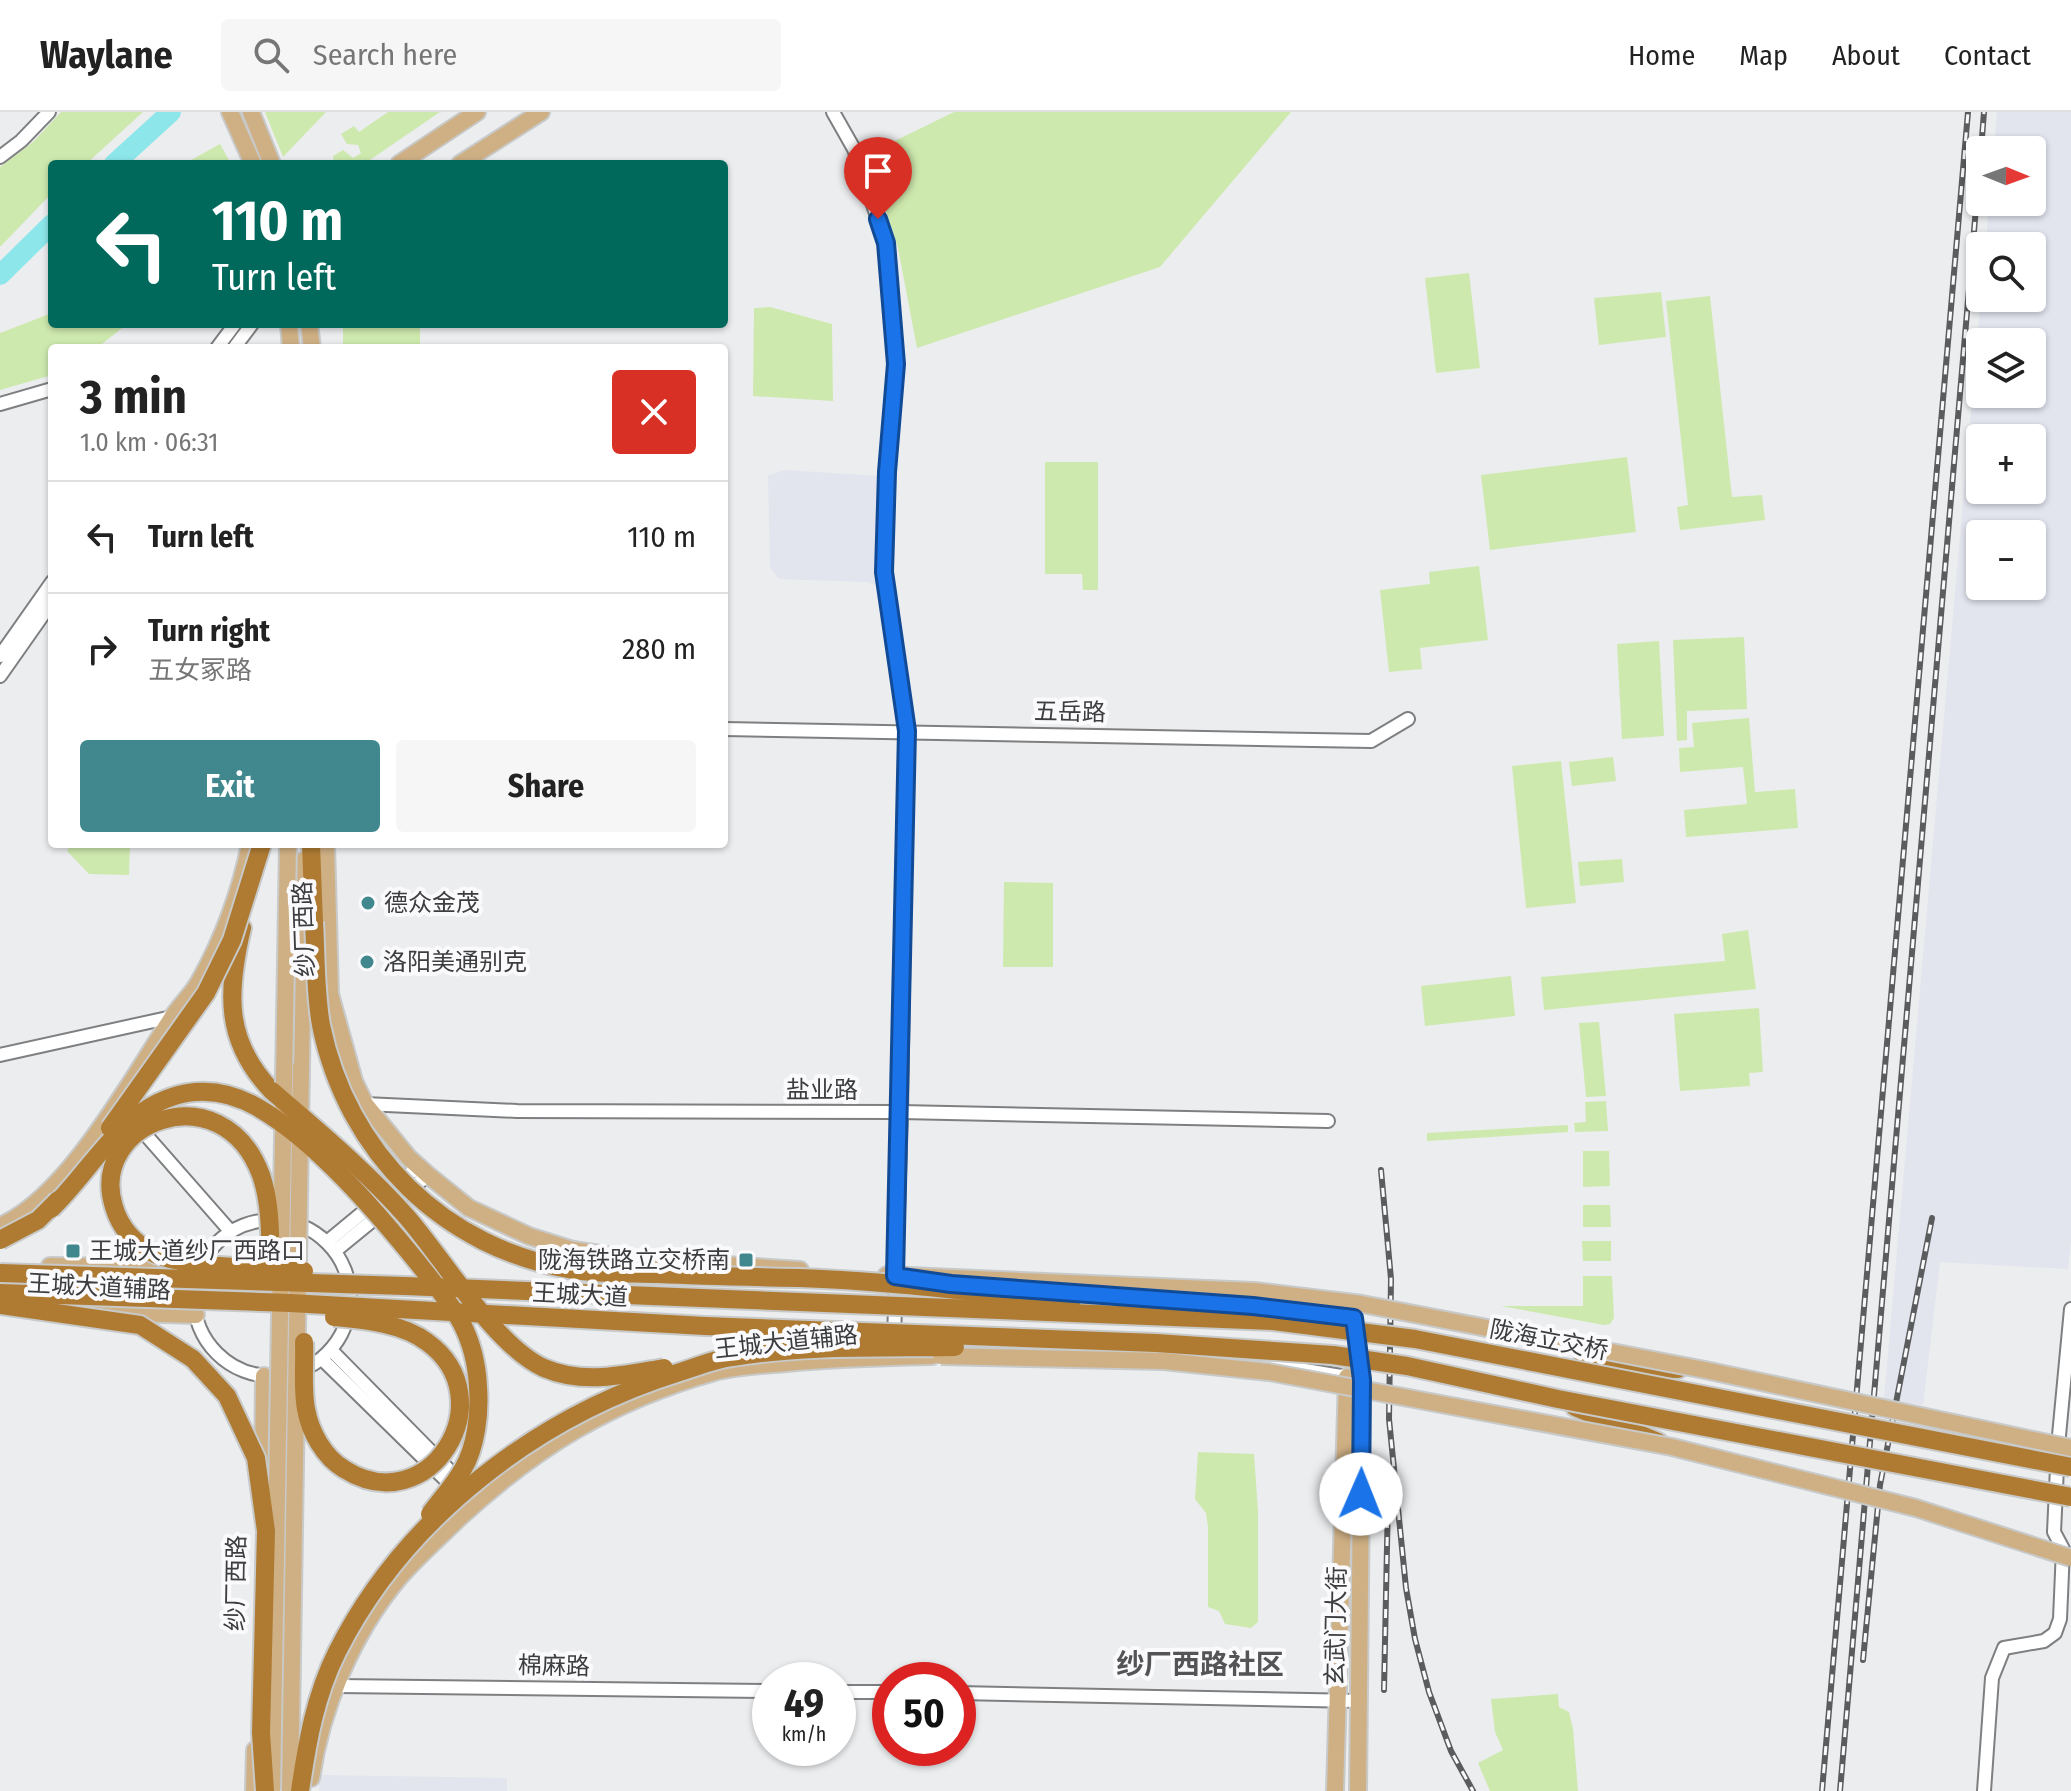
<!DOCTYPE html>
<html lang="en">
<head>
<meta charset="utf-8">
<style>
  :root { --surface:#fff; --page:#f6f6f6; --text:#222; --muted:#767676; --line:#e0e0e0; --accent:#40888e }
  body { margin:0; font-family:"Fira Sans Condensed","Noto Sans SC",sans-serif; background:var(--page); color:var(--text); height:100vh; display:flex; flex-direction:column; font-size:30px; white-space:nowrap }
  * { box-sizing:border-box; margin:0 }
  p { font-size:26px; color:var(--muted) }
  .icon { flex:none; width:44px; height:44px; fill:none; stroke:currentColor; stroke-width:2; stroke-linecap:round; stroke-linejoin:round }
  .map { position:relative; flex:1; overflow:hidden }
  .panel { position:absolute; left:48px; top:232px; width:680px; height:504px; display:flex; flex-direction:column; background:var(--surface); border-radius:8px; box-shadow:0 2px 6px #0004 }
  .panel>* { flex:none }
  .hud { position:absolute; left:48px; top:48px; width:680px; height:168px; border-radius:8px; box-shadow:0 2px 6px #0004; background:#00695c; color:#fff; overflow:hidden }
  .needle { width:52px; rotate:91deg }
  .tools { position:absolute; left:1966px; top:24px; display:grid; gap:16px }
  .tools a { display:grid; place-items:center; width:80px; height:80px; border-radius:8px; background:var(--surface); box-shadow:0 2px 6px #0004; font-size:40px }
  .speed { position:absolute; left:752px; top:1550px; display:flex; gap:16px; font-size:40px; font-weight:700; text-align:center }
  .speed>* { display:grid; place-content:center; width:104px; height:104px; border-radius:50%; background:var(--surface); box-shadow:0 2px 6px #0004; line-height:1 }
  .speed small { font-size:20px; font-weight:400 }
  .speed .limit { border:12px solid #d22; background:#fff; color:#111 }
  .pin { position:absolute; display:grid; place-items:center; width:68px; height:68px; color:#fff; margin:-82px -34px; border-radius:50% 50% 50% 0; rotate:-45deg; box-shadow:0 0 8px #0007 }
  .pin .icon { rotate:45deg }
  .me { position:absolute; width:88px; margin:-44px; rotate:1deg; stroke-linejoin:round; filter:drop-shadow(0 0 6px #0008) }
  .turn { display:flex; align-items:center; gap:28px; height:168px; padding:0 32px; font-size:36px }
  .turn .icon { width:104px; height:104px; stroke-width:2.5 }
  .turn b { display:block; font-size:56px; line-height:68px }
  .round { display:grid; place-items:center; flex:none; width:84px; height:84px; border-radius:8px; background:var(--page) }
  .headline { display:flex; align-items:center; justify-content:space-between; height:136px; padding:0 32px }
  h1 { font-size:48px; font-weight:700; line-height:60px }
  .action { display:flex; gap:16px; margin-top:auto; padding:16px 32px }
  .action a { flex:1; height:92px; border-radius:8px; background:var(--accent); color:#fff; font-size:32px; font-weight:700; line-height:92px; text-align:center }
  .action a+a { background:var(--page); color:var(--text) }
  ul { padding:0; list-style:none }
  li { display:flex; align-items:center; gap:24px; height:112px; padding:0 32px; border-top:2px solid var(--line) }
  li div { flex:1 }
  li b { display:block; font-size:30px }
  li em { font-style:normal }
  header { display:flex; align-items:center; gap:48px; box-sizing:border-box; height:112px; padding:0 40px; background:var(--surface); border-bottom:2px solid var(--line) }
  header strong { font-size:38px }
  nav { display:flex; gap:44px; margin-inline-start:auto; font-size:28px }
  .search { width:560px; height:72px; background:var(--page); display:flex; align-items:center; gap:20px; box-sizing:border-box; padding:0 28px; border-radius:8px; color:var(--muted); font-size:30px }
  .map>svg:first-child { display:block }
  .built { fill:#e2e4ee; fill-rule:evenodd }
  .green { fill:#cee9ae }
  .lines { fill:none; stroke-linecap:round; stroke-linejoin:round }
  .river { stroke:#8de7ea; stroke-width:20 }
  .minor-casing { stroke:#7e7f81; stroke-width:16 }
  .major-casing { stroke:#c8c9c9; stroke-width:20 }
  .highway-casing { stroke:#c8c9c9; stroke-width:22 }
  .minor { stroke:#fff; stroke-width:12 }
  .major { stroke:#cfb084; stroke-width:16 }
  .highway { stroke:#af7b32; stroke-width:18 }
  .rail-casing { stroke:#5b5c5d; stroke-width:6 }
  .rail { stroke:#fafafd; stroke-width:3; stroke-dasharray:9; stroke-linecap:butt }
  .major-bridge-casing { stroke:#c8c9c9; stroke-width:20; stroke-linecap:butt }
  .highway-bridge-casing { stroke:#c8c9c9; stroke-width:22; stroke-linecap:butt }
  .major-bridge { stroke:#cfb084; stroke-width:16 }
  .highway-bridge { stroke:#af7b32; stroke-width:18 }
  .route-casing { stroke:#114b97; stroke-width:20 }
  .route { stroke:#1a73e8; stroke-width:14 }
  .poi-dot { fill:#40888e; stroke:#fafafd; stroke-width:3 }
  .labels { text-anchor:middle; stroke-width:8; stroke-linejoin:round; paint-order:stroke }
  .street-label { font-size:24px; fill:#3c3d3e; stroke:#fafafd }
  .poi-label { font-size:24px; fill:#3c3d3e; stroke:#fafafd; text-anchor:start }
  .quarter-label { font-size:28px; font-weight:bold; fill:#545457; stroke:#fafafd }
</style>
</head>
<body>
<header>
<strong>Waylane</strong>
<div class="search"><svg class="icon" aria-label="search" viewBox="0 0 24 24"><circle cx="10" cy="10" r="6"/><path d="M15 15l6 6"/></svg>Search here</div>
<nav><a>Home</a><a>Map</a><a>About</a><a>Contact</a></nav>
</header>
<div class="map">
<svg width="2071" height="1679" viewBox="0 0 2071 1679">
  <rect width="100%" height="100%" fill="#ecedef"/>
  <g class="built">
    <path d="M 1997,0 L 2071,0 L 2071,1129 L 2068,1157 L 1940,1150 L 1923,1293 L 1884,1287 L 1981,186 L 2032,186 L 2032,134 L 1986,134 L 1989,90 L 2032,90 L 2032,38 L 1994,38 ZM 1980,230 L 2032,230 L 2032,282 L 1980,282 ZM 1980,326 L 2032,326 L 2032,378 L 1980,378 ZM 1980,422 L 2032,422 L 2032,474 L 1980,474 Z"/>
    <path d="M 784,358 L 880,364 L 876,420 L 877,473 L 866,470 L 779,467 L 770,455 L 768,364 Z"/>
    <path d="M 319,1663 L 507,1666 L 507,1679 L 319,1679 Z"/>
  </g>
  <g class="green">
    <path d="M 61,0 L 143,0 L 86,52 L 52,52 L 52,81 L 0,135 L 0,55 L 33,30 Z"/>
    <path d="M 265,0 L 326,0 L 283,45 Z"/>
    <path d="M 388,0 L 440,0 L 364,52 L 334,52 L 333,44 L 343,38 L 353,46 L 361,41 L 358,33 L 347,32 L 341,22 L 354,14 L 359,20 Z"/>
    <path d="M 954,0 L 1291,0 L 1160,155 L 917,236 L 898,136 L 868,42 Z"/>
    <path d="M 220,32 L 231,52 L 184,52 Z"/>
    <path d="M 1469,161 L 1480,256 L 1436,261 L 1425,166 Z"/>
    <path d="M 1661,180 L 1666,225 L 1599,233 L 1594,186 Z"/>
    <path d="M 1710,184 L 1732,385 L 1762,383 L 1765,408 L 1680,418 L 1677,395 L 1688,393 L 1666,189 Z"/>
    <path d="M 770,195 L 832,212 L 833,289 L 753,284 L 754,196 Z"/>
    <path d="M 52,201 L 52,212 L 127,212 L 97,236 L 52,236 L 52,263 L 0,278 L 0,221 Z"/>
    <rect x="343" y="213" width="77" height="23"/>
    <path d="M 1627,345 L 1636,420 L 1490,438 L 1481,363 Z"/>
    <path d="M 1045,350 L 1098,350 L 1098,478 L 1083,478 L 1082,462 L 1045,462 Z"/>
    <path d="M 1479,454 L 1488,528 L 1420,536 L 1422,557 L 1389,560 L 1380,478 L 1430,472 L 1429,460 Z"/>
    <path d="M 1744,525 L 1747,597 L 1687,599 L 1687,628 L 1677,629 L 1673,528 Z"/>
    <path d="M 1659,529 L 1664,624 L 1622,627 L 1617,532 Z"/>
    <path d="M 1749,606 L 1755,680 L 1795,677 L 1798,716 L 1686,725 L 1684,698 L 1747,692 L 1743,655 L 1680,660 L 1679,636 L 1694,635 L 1692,611 Z"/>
    <path d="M 1613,645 L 1616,669 L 1572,674 L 1569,650 Z"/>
    <path d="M 1561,649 L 1576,791 L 1526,796 L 1512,654 Z"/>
    <path d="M 72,732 L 130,732 L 129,763 L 89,762 L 67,739 Z"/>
    <path d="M 1622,747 L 1624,770 L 1580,774 L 1578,750 Z"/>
    <path d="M 1004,770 L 1053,771 L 1053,855 L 1003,855 Z"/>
    <path d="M 1748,818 L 1756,877 L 1544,898 L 1541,865 L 1725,849 L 1722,822 Z"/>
    <path d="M 1511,864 L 1515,904 L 1425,914 L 1421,874 Z"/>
    <path d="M 1759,896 L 1763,960 L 1749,961 L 1750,974 L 1680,979 L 1674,902 Z"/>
    <path d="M 1599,910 L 1606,984 L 1586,985 L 1579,911 Z"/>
    <path d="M 1606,989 L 1608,1019 L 1575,1020 L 1574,1011 L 1586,1010 L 1585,990 Z"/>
    <path d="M 1568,1013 L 1568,1020 L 1427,1029 L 1427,1021 Z"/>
    <path d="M 1583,1039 L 1609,1039 L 1610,1074 L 1583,1075 Z"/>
    <path d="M 1583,1093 L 1610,1093 L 1611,1115 L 1583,1115 Z"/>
    <path d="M 1582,1129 L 1611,1129 L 1611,1149 L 1583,1149 Z"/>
    <path d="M 1583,1164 L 1612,1164 L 1614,1206 L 1610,1212 L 1604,1213 L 1501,1194 L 1583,1194 Z"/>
    <path d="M 1198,1340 L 1254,1342 L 1258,1399 L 1258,1510 L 1251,1516 L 1225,1512 L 1219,1499 L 1208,1495 L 1208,1415 L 1206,1401 L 1195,1387 Z"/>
    <path d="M 1558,1582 L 1559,1595 L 1569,1600 L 1573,1617 L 1578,1679 L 1490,1679 L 1478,1651 L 1503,1638 L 1495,1620 L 1491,1587 Z"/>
  </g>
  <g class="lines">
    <g class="river">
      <path d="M 114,52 L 171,0"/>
      <path d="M 0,163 L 52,112"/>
    </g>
    <defs>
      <g id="minor">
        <path d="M 833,0 L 854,37 L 886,131 L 896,252 L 887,360 L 884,460 L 907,619 L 901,1000 L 894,1227"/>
        <path d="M 0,45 L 21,29 L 49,0"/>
        <path d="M 217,236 L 235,212"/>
        <path d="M 234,236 L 252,212"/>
        <path d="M 0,292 L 52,277"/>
        <path d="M 0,544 L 52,470"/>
        <path d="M 0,564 L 52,490"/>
        <path d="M 724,617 L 1371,629 L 1408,607"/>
        <path d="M 0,943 L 172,905"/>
        <path d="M 365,992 L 517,999 L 901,1000 L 1328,1009"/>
        <path d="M 138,1014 L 231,1120"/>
        <circle cx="272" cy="1186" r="78"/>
        <path d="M 327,1130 L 419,1054"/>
        <path d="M 335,1139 L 428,1063"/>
        <path d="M 1058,1180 L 1253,1194 L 1354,1206"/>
        <path d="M 331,1238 L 460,1369"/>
        <path d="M 1185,1244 L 1269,1252 L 1347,1265"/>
        <path d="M 322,1247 L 457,1379"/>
        <path d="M 337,1574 L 770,1579"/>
        <path d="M 838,1580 L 890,1580"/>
        <path d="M 958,1581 L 1359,1589"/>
        <path d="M 1984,1679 L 1992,1566 L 2004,1536 L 2044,1529 L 2055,1521 L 2060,1507 L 2063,1437 L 2054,1420 L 2058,1334 L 2071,1197"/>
      </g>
      <g id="major">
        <path d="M 230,0 L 253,52"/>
        <path d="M 251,0 L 272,52"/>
        <path d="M 399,52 L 477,0"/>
        <path d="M 460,52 L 541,0"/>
        <path d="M 289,212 L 291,236"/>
        <path d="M 309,212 L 312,236"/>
        <path d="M 326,732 L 330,882 L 354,969 L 365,992 L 409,1046 L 428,1063 L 469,1096 L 529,1124 L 573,1138 L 633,1147 L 800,1158"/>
        <path d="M 301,955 L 304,748"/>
        <path d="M 0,1114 C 67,1085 130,970 170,909 C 178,895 191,884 199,870 C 223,828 241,778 250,732"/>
        <path d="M 50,1154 L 191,1156"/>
        <path d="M 887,1163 L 954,1166"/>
        <path d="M 97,1200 L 196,1203"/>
        <path d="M 1354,1206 L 1362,1268 L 1358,1679"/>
        <path d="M 263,1359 L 264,1264"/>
        <path d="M 311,1666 C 321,1596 353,1521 398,1467 C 417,1445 438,1427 458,1407 C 536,1335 611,1289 714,1260 C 737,1254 762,1253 786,1251 C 834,1246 883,1245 932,1244"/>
        <path d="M 254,1679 L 255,1638"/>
        <path d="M 1335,1679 L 1347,1265"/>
      </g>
      <g id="highway">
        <path d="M 311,732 L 314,810"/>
        <path d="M 242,816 C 227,880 224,929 272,979"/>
        <path d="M 1580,1254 L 1678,1257"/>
        <path d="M 1575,1295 L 1658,1330"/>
      </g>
    </defs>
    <use href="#minor" class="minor-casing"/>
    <use href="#major" class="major-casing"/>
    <use href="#highway" class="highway-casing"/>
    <use href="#minor" class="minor"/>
    <use href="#major" class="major"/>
    <use href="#highway" class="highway"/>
    <defs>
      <g id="rail">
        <path d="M 1981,38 L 1984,0"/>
        <path d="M 1381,1058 L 1391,1167 L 1389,1307 L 1406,1476 L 1415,1527 L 1429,1580 L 1451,1639 L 1473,1679"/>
        <path d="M 1863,1548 L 1880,1373 L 1932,1106"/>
        <path d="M 1384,1578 L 1388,1387"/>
        <path d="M 1822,1679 L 1968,0"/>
        <path d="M 1840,1679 L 1980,49"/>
      </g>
    </defs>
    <use href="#rail" class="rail-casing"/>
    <use href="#rail" class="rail"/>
    <defs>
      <g id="major-bridge">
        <path d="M 954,1166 L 1254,1179 L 1362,1192 L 1705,1258 L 2071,1336"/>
        <path d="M 941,1244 L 1164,1249 L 1269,1260 L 1672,1335 L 1916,1396 L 2071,1446"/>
        <path d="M 272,1678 L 288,732"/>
        <path d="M 290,1679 L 301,955"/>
      </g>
      <g id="highway-bridge">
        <path d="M 314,810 C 316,843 315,880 321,913 C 347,1041 444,1137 574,1158 C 602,1162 631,1161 659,1162 C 706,1164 752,1165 799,1166 C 890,1169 980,1181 1071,1190"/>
        <path d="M 272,979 C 318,1019 365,1058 406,1104 C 443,1146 495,1234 544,1256 C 584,1273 623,1263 664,1256"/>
        <path d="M 110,1016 L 206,881 L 232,828 L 262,732"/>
        <path d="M 51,1097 C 94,1056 122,993 187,981 C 211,977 236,983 257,995 C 315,1028 376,1099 418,1151 C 433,1170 449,1189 461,1210 C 471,1229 477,1253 478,1275 C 480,1301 476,1335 463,1357 C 454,1373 441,1387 430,1402"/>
        <path d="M 0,1128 L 38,1108 L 58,1088"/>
        <path d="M 271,1154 C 270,1125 271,1091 261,1063 C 222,958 87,1010 114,1095 C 120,1115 134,1131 153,1141 C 182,1156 267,1156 304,1159"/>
        <path d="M 0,1161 L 405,1174 L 1273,1209 L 1415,1227 L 2071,1355"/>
        <path d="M 0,1181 L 290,1191 L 705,1214 L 1156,1231 L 1333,1243 L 1407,1254 L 1558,1287 L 2071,1385"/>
        <path d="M 0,1193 L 140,1213 L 193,1247 L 227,1284 L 256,1346 L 266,1419 L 261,1621 L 265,1679"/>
        <path d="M 304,1230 C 305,1252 302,1276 306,1297 C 310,1320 324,1345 344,1357 C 429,1411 506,1287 427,1230 C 402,1211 364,1208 334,1205"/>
        <path d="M 300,1679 C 307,1631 315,1584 337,1540 C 405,1405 538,1304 680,1260 C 697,1255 714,1247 732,1245 C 805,1233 881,1236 955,1235"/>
      </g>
    </defs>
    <use href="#major-bridge" class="major-bridge-casing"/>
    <use href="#highway-bridge" class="highway-bridge-casing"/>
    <use href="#major-bridge" class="major-bridge"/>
    <use href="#highway-bridge" class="highway-bridge"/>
  </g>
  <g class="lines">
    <defs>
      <path id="route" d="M 878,107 L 886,131 L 896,252 L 887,360 L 884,460 L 907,619 L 895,1164 L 951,1172 L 1253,1194 L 1354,1206 L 1362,1268 L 1361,1382"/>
    </defs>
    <use href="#route" class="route-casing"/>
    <use href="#route" class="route"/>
  </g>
  <g class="poi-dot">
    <circle cx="368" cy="791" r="8"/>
    <circle cx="367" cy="850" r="8"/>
    <rect x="65" y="1131" width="16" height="16" rx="4"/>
    <rect x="738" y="1140" width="16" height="16" rx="4"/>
  </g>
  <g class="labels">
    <g class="street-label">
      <text transform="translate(1070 600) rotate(1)" y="8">五岳路</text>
      <text transform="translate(304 817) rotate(-92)" y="8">纱厂西路</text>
      <text x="822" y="986">盐业路</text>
      <text transform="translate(99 1175) rotate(3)" y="8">王城大道辅路</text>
      <text transform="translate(580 1183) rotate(3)" y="8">王城大道</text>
      <text transform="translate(1549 1228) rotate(11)" y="8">陇海立交桥</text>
      <text transform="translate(786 1230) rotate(-6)" y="8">王城大道辅路</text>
      <text transform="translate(236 1471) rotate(-89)" y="8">纱厂西路</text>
      <text transform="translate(1336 1514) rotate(-89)" y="8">玄武门大街</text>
      <text transform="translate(554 1554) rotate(1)" y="8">棉麻路</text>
    </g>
    <g class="poi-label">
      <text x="384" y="799">德众金茂</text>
      <text x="383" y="858">洛阳美通别克</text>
      <text x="89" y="1147">王城大道纱厂西路口</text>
      <text x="730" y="1156" text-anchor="end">陇海铁路立交桥南</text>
    </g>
    <g class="quarter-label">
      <text x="1200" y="1562">纱厂西路社区</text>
    </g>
  </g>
</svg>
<div class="tools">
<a><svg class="needle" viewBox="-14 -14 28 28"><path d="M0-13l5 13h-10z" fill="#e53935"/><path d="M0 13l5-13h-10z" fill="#767676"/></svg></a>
<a><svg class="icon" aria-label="search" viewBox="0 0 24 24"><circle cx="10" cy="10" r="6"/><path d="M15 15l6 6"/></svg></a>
<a><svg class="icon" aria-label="layers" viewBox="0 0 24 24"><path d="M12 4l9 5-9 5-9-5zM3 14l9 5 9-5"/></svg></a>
<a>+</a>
<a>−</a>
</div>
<div class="speed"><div>49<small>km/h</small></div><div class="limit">50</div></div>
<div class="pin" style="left:878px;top:107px;background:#d93025"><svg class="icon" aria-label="arrive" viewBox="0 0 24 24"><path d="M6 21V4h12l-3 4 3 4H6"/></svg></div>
<svg class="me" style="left:1361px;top:1382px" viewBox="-20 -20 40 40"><circle r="19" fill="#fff"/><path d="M0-13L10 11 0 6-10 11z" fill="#1a73e8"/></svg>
<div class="hud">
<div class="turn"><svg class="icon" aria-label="left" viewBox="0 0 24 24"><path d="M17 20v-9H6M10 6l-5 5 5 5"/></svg><div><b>110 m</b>Turn left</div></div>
</div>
<section class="panel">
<div class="headline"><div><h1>3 min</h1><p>1.0 km · 06:31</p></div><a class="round" style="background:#d93025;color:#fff"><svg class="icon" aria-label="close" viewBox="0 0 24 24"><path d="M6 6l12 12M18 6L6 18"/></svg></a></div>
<ul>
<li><svg class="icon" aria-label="left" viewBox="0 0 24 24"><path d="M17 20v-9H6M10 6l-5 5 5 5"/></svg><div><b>Turn left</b></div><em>110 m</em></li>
<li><svg class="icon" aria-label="right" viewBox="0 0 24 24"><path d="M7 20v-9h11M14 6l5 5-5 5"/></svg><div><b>Turn right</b><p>五女冢路</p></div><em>280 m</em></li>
</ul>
<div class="action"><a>Exit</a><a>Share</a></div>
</section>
</div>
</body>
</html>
